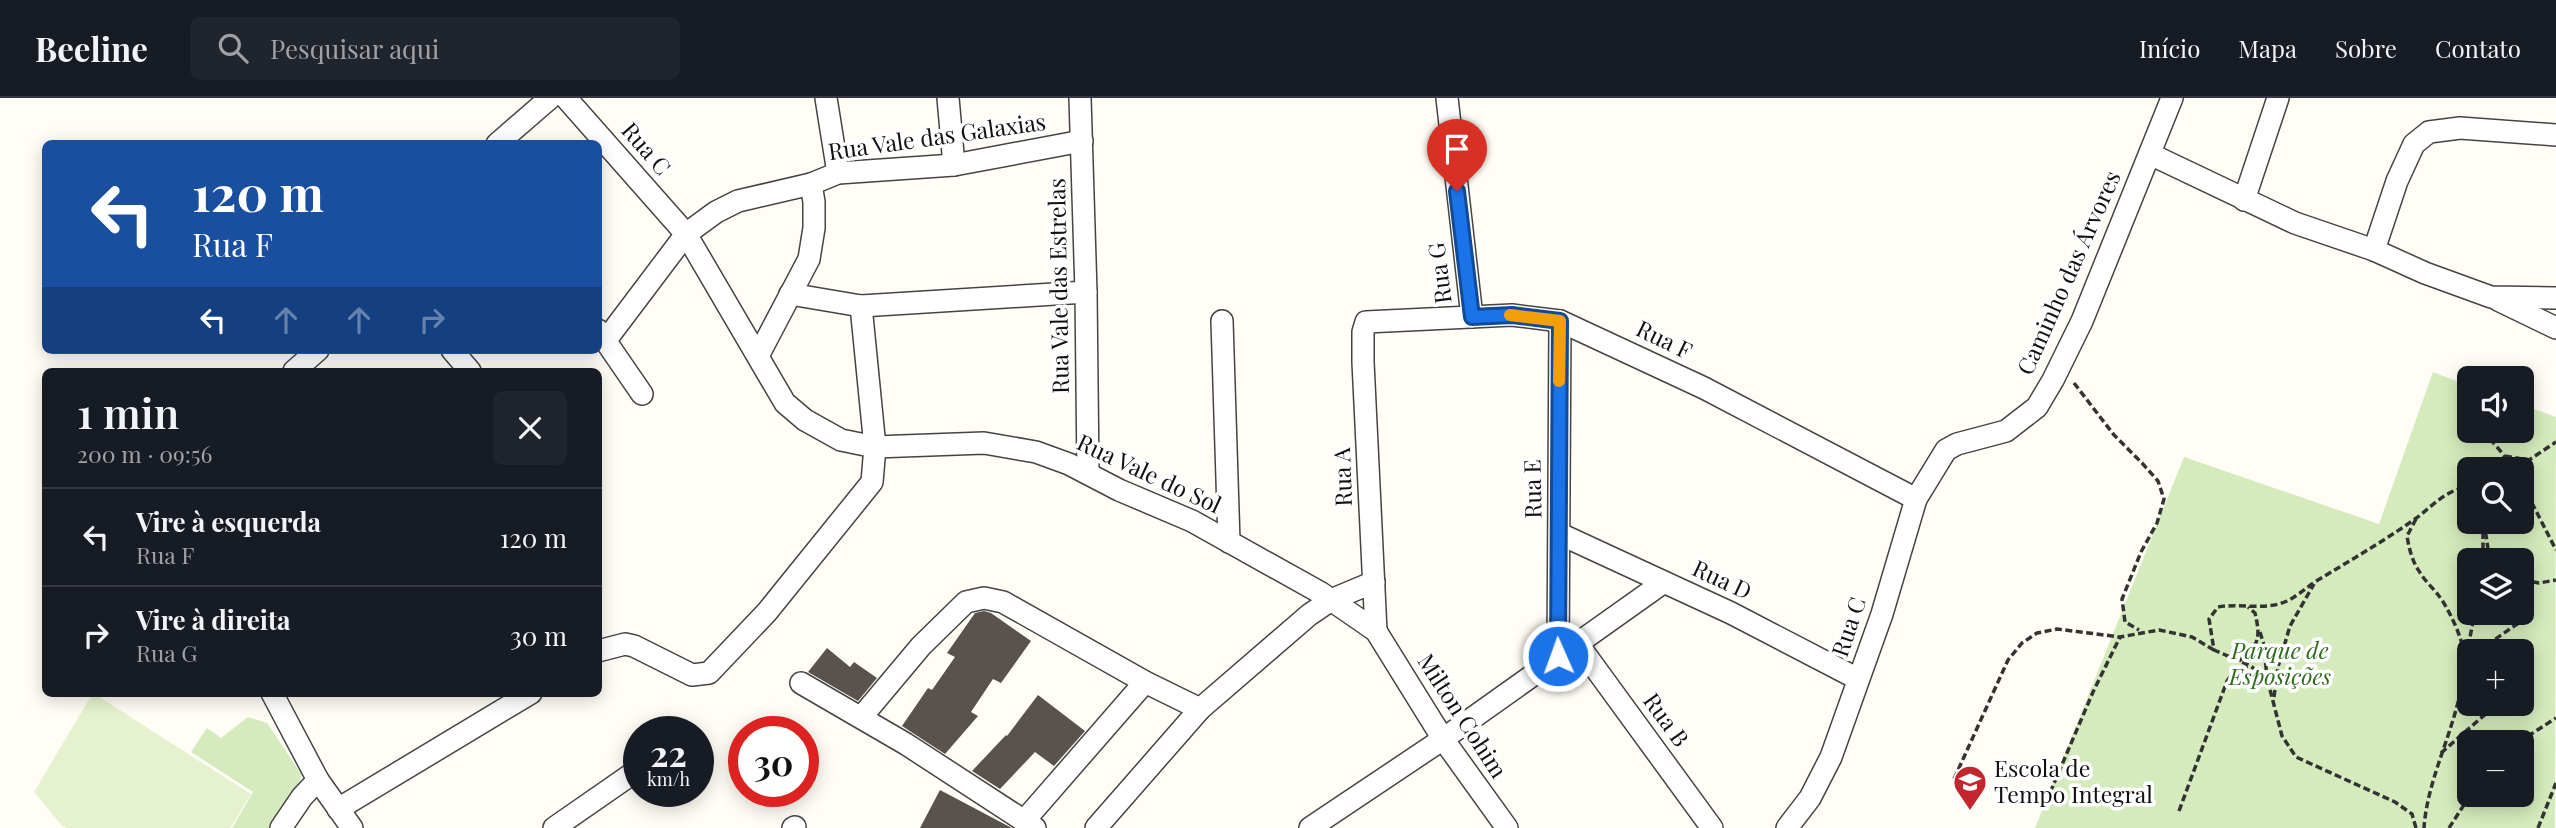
<!DOCTYPE html>
<html lang="pt">
<head>
<meta charset="utf-8">
<style>
  :root { --surface:#171b24; --page:#20242c; --text:#f1f3f6; --muted:#9ea1a6; --line:#363941 }
  body { margin:0; font-family:"Playfair Display",serif; background:var(--page); color:var(--text); height:100vh; display:flex; flex-direction:column; font-size:26px; white-space:nowrap }
  * { box-sizing:border-box; margin:0 }
  p { font-size:23px; color:var(--muted) }
  .icon { flex:none; width:38px; height:38px; fill:none; stroke:currentColor; stroke-width:2; stroke-linecap:round; stroke-linejoin:round }
  .map { position:relative; flex:1; overflow:hidden }
  .drawer { position:absolute; left:42px; top:270px; width:560px; height:329px; display:flex; flex-direction:column; background:var(--surface); border-radius:10px; box-shadow:0 4px 18px #0003 }
  .drawer>* { flex:none }
  .top-card { position:absolute; left:42px; top:42px; width:560px; height:214px; border-radius:10px; box-shadow:0 4px 18px #0003; background:#1a4fa0; color:#fff; overflow:hidden }
  .controls { position:absolute; left:2457px; top:268px; display:grid; gap:14px }
  .controls a { display:grid; place-items:center; width:77px; height:77px; border-radius:10px; background:var(--surface); box-shadow:0 4px 18px #0003; font-size:35px }
  .speed { position:absolute; left:623px; top:618px; display:flex; gap:14px; font-size:35px; font-weight:700; text-align:center }
  .speed>* { display:grid; place-content:center; width:91px; height:91px; border-radius:50%; background:var(--surface); box-shadow:0 4px 18px #0003; line-height:1 }
  .speed small { font-size:18px; font-weight:400 }
  .speed .limit { border:10px solid #d22; background:#fff; color:#111 }
  .pin { position:absolute; display:grid; place-items:center; width:60px; height:60px; color:#fff; margin:-72px -30px; border-radius:50% 50% 50% 0; rotate:-45deg; box-shadow:0 0 7px #0007 }
  .pin .icon { rotate:45deg }
  .me { position:absolute; width:77px; margin:-38px; rotate:358deg; stroke-linejoin:round; filter:drop-shadow(0 0 5px #0008) }
  .turn { display:flex; align-items:center; gap:24px; height:147px; padding:0 35px; font-size:32px }
  .turn .icon { width:91px; height:91px; stroke-width:2.5 }
  .turn b { display:block; font-size:49px; line-height:60px }
  .lanes { display:flex; align-items:center; height:66px; padding:0 35px; background:#0003; justify-content:center; gap:35px; direction:ltr }
  .lanes .off { opacity:.35 }
  .round { display:grid; place-items:center; flex:none; width:74px; height:74px; border-radius:10px; background:var(--page) }
  .head { display:flex; align-items:center; justify-content:space-between; height:119px; padding:0 35px }
  h1 { font-size:42px; font-weight:600; line-height:52px }
  ul { padding:0; list-style:none }
  li { display:flex; align-items:center; gap:21px; height:98px; padding:0 35px; border-top:2px solid var(--line) }
  li div { flex:1 }
  li b { display:block; font-size:26px }
  li em { font-style:normal }
  header { display:flex; align-items:center; gap:42px; box-sizing:border-box; height:98px; padding:0 35px; background:var(--surface); border-bottom:2px solid var(--line) }
  header strong { font-size:33px }
  nav { display:flex; gap:38px; margin-inline-start:auto; font-size:24px }
  .search { width:490px; height:63px; background:var(--page); display:flex; align-items:center; gap:18px; box-sizing:border-box; padding:0 24px; border-radius:10px; color:var(--muted); font-size:26px }
  .map>svg:first-child { display:block }
  .green { fill:#d5ebbd; fill-rule:evenodd }
  .pitch { fill:#e6f2cf }
  .building { fill:#5a524d }
  .lines { fill:none; stroke-linecap:round; stroke-linejoin:round }
  .minor-casing { stroke:#444; stroke-width:24 }
  .path { stroke:#333; stroke-width:3.5; stroke-dasharray:7 3.5; stroke-linecap:butt }
  .minor { stroke:#fff; stroke-width:21 }
  .route-casing { stroke:#114b97; stroke-width:18 }
  .route { stroke:#1a73e8; stroke-width:12 }
  .slow { stroke:#f59e0b; stroke-width:12 }
  .labels { text-anchor:middle; stroke-width:7; stroke-linejoin:round; paint-order:stroke }
  .street-label { font-size:23px; fill:#111; stroke:#fff }
  .park-label { font-size:23px; font-style:italic; fill:#2f6b1f; stroke:#fff }
  .poi-label { font-size:23px; fill:#111; stroke:#fff; text-anchor:start }
</style>
</head>
<body>
<header>
<strong>Beeline</strong>
<div class="search"><svg class="icon" aria-label="search" viewBox="0 0 24 24"><circle cx="10" cy="10" r="6"/><path d="M15 15l6 6"/></svg>Pesquisar aqui</div>
<nav><a>Início</a><a>Mapa</a><a>Sobre</a><a>Contato</a></nav>
</header>
<div class="map">
<svg width="2556" height="730" viewBox="0 0 2556 730">
  <rect width="100%" height="100%" fill="#fffdf5"/>
  <g class="green">
    <path d="M 2433,274 L 2469,288 L 2469,332 L 2522,332 L 2522,307 L 2556,319 L 2555,730 L 2035,730 L 2184,359 L 2379,426 ZM 2469,371 L 2522,371 L 2522,424 L 2469,424 ZM 2469,462 L 2522,462 L 2522,514 L 2469,514 ZM 2469,553 L 2522,553 L 2522,606 L 2469,606 ZM 2469,644 L 2522,644 L 2522,696 L 2469,696 Z"/>
    <path d="M 248,619 L 267,625 L 302,677 L 281,730 L 232,730 L 253,694 L 191,654 L 207,630 L 221,640 Z"/>
  </g>
  <path class="pitch" d="M 93,595 L 251,696 L 230,730 L 67,730 L 62,728 L 34,694 Z"/>
  <g class="building">
    <path d="M 984,513 L 991,515 L 1031,543 L 1001,585 L 993,581 L 971,614 L 978,618 L 945,656 L 902,628 L 928,590 L 932,592 L 955,559 L 947,555 L 975,515 Z"/>
    <path d="M 827,550 L 850,569 L 854,564 L 877,580 L 858,603 L 808,574 Z"/>
    <path d="M 1038,597 L 1085,633 L 1054,668 L 1035,654 L 1000,691 L 972,673 L 1006,637 L 1007,638 Z"/>
    <path d="M 940,692 L 1010,729 L 1011,730 L 920,730 Z"/>
  </g>
  <g class="lines">
    <defs>
      <g id="minor">
        <path d="M 566,0 L 686,136 L 785,305 L 805,322 L 841,342 L 875,349 L 984,345 L 1036,354 L 1069,366 L 1119,392 L 1192,423 L 1321,495 L 1376,533 L 1443,641 L 1507,730"/>
        <path d="M 826,0 L 838,75"/>
        <path d="M 948,0 L 954,67"/>
        <path d="M 1080,0 L 1086,194 L 1088,375"/>
        <path d="M 1447,0 L 1472,219"/>
        <path d="M 497,46 L 550,0"/>
        <path d="M 2150,56 L 2295,125 L 2374,152 L 2425,175 L 2491,199 L 2556,200"/>
        <path d="M 2244,102 L 2278,0"/>
        <path d="M 2374,152 L 2397,83 L 2414,46 L 2429,34 L 2460,30 L 2556,37"/>
        <path d="M 790,196 L 861,208 L 1086,194"/>
        <path d="M 2498,202 L 2556,230"/>
        <path d="M 1222,223 L 1229,444"/>
        <path d="M 598,232 L 642,296"/>
        <path d="M 606,242 L 686,136 L 716,114 L 738,103 L 811,86 L 838,75 L 954,67 L 1082,43"/>
        <path d="M 452,252 L 470,273"/>
        <path d="M 758,258 L 809,161 L 814,130 L 814,104 L 811,86"/>
        <path d="M 294,273 L 318,252"/>
        <path d="M 1560,436 L 1731,515 L 1858,581"/>
        <path d="M 1376,533 L 1363,264 L 1363,234 L 1366,224 L 1512,217 L 1560,223 L 1704,290 L 1916,401"/>
        <path d="M 1577,545 L 1712,730"/>
        <path d="M 598,553 L 625,546 L 634,548 L 692,577 L 709,575 L 767,514 L 872,384 L 875,349 L 861,208"/>
        <path d="M 1558,558 L 1560,223"/>
        <path d="M 801,585 L 906,646 L 1035,730"/>
        <path d="M 272,595 L 318,682 L 352,730"/>
        <path d="M 864,621 L 864,616 L 921,548 L 966,504 L 984,500 L 1003,504 L 1145,584 L 1200,611"/>
        <path d="M 338,711 L 531,595"/>
        <path d="M 1024,723 L 1145,584"/>
        <path d="M 281,730 L 302,699 L 318,682"/>
        <path d="M 554,730 L 639,671"/>
        <path d="M 793,730 L 795,729"/>
        <path d="M 1096,730 L 1200,611 L 1309,517 L 1331,502 L 1374,484"/>
        <path d="M 1310,730 L 1443,641 L 1664,484"/>
        <path d="M 1787,730 L 1810,700 L 1831,659 L 1882,516 L 1916,401 L 1946,352 L 1957,346 L 2006,333 L 2037,309 L 2053,282 L 2082,223 L 2172,0"/>
      </g>
    </defs>
    <use href="#minor" class="minor-casing"/>
    <g class="path">
      <path d="M 2074,285 L 2114,337 L 2142,365 L 2158,383 L 2164,401 L 2157,425 L 2141,454 L 2122,501 L 2125,524 L 2139,532"/>
      <path d="M 2490,341 C 2497,350 2509,359 2507,371"/>
      <path d="M 2505,358 L 2529,362 L 2556,344"/>
      <path d="M 2522,400 L 2533,407 L 2556,452"/>
      <path d="M 2416,421 L 2407,438 C 2409,450 2412,463 2419,473 C 2424,482 2433,490 2439,498 C 2449,511 2463,541 2464,557 C 2465,617 2428,671 2424,730"/>
      <path d="M 2484,424 L 2488,451 L 2495,462"/>
      <path d="M 2483,462 L 2483,435"/>
      <path d="M 2522,482 L 2539,485 L 2556,482"/>
      <path d="M 2260,534 L 2264,547 L 2267,580"/>
      <path d="M 2478,553 L 2523,522"/>
      <path d="M 2466,559 L 2475,514"/>
      <path d="M 2239,563 C 2259,547 2261,541 2255,515 L 2248,509"/>
      <path d="M 2462,571 L 2469,562"/>
      <path d="M 2522,586 L 2532,579"/>
      <path d="M 2274,599 L 2278,569 L 2290,528 L 2314,486"/>
      <path d="M 2519,644 L 2556,620"/>
      <path d="M 2441,655 L 2497,606"/>
      <path d="M 1954,681 L 2008,562 L 2022,545 L 2037,535 L 2057,531 L 2120,539 L 2159,532 L 2192,539 L 2214,552"/>
      <path d="M 2046,704 L 2093,594 L 2120,539"/>
      <path d="M 2179,713 L 2227,583 L 2232,576 L 2248,568"/>
      <path d="M 2416,730 L 2412,716 L 2395,704 L 2296,659 L 2282,638 L 2267,580 L 2249,567 L 2214,552 L 2209,521 L 2218,509 C 2240,505 2266,513 2287,503 C 2299,497 2307,489 2318,482 C 2351,462 2384,443 2415,421 C 2433,408 2446,391 2469,389"/>
      <path d="M 2449,730 L 2471,696"/>
      <path d="M 2538,730 L 2556,685"/>
    </g>
    <use href="#minor" class="minor"/>
  </g>
  <g class="lines">
    <defs>
      <path id="route" d="M 1457,93 L 1472,219 L 1512,217 L 1560,223 L 1558,558"/>
    </defs>
    <use href="#route" class="route-casing"/>
    <use href="#route" class="route"/>
    <path class="slow" d="M 1510,217 L 1560,223 L 1559,283"/>
  </g>
  <defs>
    <symbol id="school-pin" viewBox="-11 -11 22 30"><path d="M0 17L-7.5 6A9.5 9.5 0 1 1 7.5 6Z" fill="#c4262e" stroke="#fff"/><path d="M0-5L7-2L0 1L-7-2ZM-4 1L0 2.5L4 1V4Q0 6-4 4Z" fill="#fff"/></symbol>
  </defs>
  <g fill-rule="evenodd">
    <use href="#school-pin" x="1951" y="665" width="38" height="52"/>
  </g>
  <g class="labels">
    <g class="street-label">
      <text transform="translate(937 39) rotate(-8)" y="8">Rua Vale das Galaxias</text>
      <text transform="translate(646 51) rotate(49)" y="8">Rua C</text>
      <text transform="translate(1440 175) rotate(-97)" y="8">Rua G</text>
      <text transform="translate(2069 175) rotate(-66)" y="8">Caminho das Árvores</text>
      <text transform="translate(1059 188) rotate(-91)" y="8">Rua Vale das Estrelas</text>
      <text transform="translate(1664 242) rotate(26)" y="8">Rua F</text>
      <text transform="translate(1149 376) rotate(25)" y="8">Rua Vale do Sol</text>
      <text transform="translate(1343 379) rotate(-92)" y="8">Rua A</text>
      <text transform="translate(1533 391) rotate(-91)" y="8">Rua E</text>
      <text transform="translate(1722 482) rotate(25)" y="8">Rua D</text>
      <text transform="translate(1849 529) rotate(-71)" y="8">Rua C</text>
      <text transform="translate(1462 618) rotate(57)" y="8">Milton Cohim</text>
      <text transform="translate(1666 622) rotate(54)" y="8">Rua B</text>
    </g>
    <g class="park-label">
      <text x="2280" y="561">Parque de<tspan x="2280" dy="26">Esposições</tspan></text>
    </g>
    <g class="poi-label">
      <text x="1994" y="679">Escola de<tspan x="1994" dy="26">Tempo Integral</tspan></text>
    </g>
  </g>
</svg>
<div class="controls">
<a><svg class="icon" aria-label="sound" viewBox="0 0 24 24"><path d="M4 9h4l5-4v14l-5-4H4zM17 9q2 3 0 6"/></svg></a>
<a><svg class="icon" aria-label="search" viewBox="0 0 24 24"><circle cx="10" cy="10" r="6"/><path d="M15 15l6 6"/></svg></a>
<a><svg class="icon" aria-label="layers" viewBox="0 0 24 24"><path d="M12 4l9 5-9 5-9-5zM3 14l9 5 9-5"/></svg></a>
<a>+</a>
<a>−</a>
</div>
<div class="speed"><div>22<small>km/h</small></div><div class="limit">30</div></div>
<div class="pin" style="left:1457px;top:93px;background:#d93025"><svg class="icon" aria-label="arrive" viewBox="0 0 24 24"><path d="M6 21V4h12l-3 4 3 4H6"/></svg></div>
<svg class="me" style="left:1558px;top:558px" viewBox="-20 -20 40 40"><circle r="17" fill="#1a73e8" stroke="#fff" stroke-width="3"/><path d="M0-11L8 9 0 5-8 9z" fill="#fff"/></svg>
<div class="top-card">
<div class="turn"><svg class="icon" aria-label="left" viewBox="0 0 24 24"><path d="M17 20v-9H6M10 6l-5 5 5 5"/></svg><div><b>120 m</b>Rua F</div></div>
<div class="lanes"><svg class="icon" aria-label="left" viewBox="0 0 24 24"><path d="M17 20v-9H6M10 6l-5 5 5 5"/></svg><svg class="icon off" aria-label="ahead" viewBox="0 0 24 24"><path d="M12 20V5M6 11l6-6 6 6"/></svg><svg class="icon off" aria-label="ahead" viewBox="0 0 24 24"><path d="M12 20V5M6 11l6-6 6 6"/></svg><svg class="icon off" aria-label="right" viewBox="0 0 24 24"><path d="M7 20v-9h11M14 6l5 5-5 5"/></svg></div>
</div>
<section class="drawer">
<div class="head"><div><h1>1 min</h1><p>200 m · 09:56</p></div><a class="round"><svg class="icon" aria-label="close" viewBox="0 0 24 24"><path d="M6 6l12 12M18 6L6 18"/></svg></a></div>
<ul>
<li><svg class="icon" aria-label="left" viewBox="0 0 24 24"><path d="M17 20v-9H6M10 6l-5 5 5 5"/></svg><div><b>Vire à esquerda</b><p>Rua F</p></div><em>120 m</em></li>
<li><svg class="icon" aria-label="right" viewBox="0 0 24 24"><path d="M7 20v-9h11M14 6l5 5-5 5"/></svg><div><b>Vire à direita</b><p>Rua G</p></div><em>30 m</em></li>
</ul>
</section>
</div>
</body>
</html>
